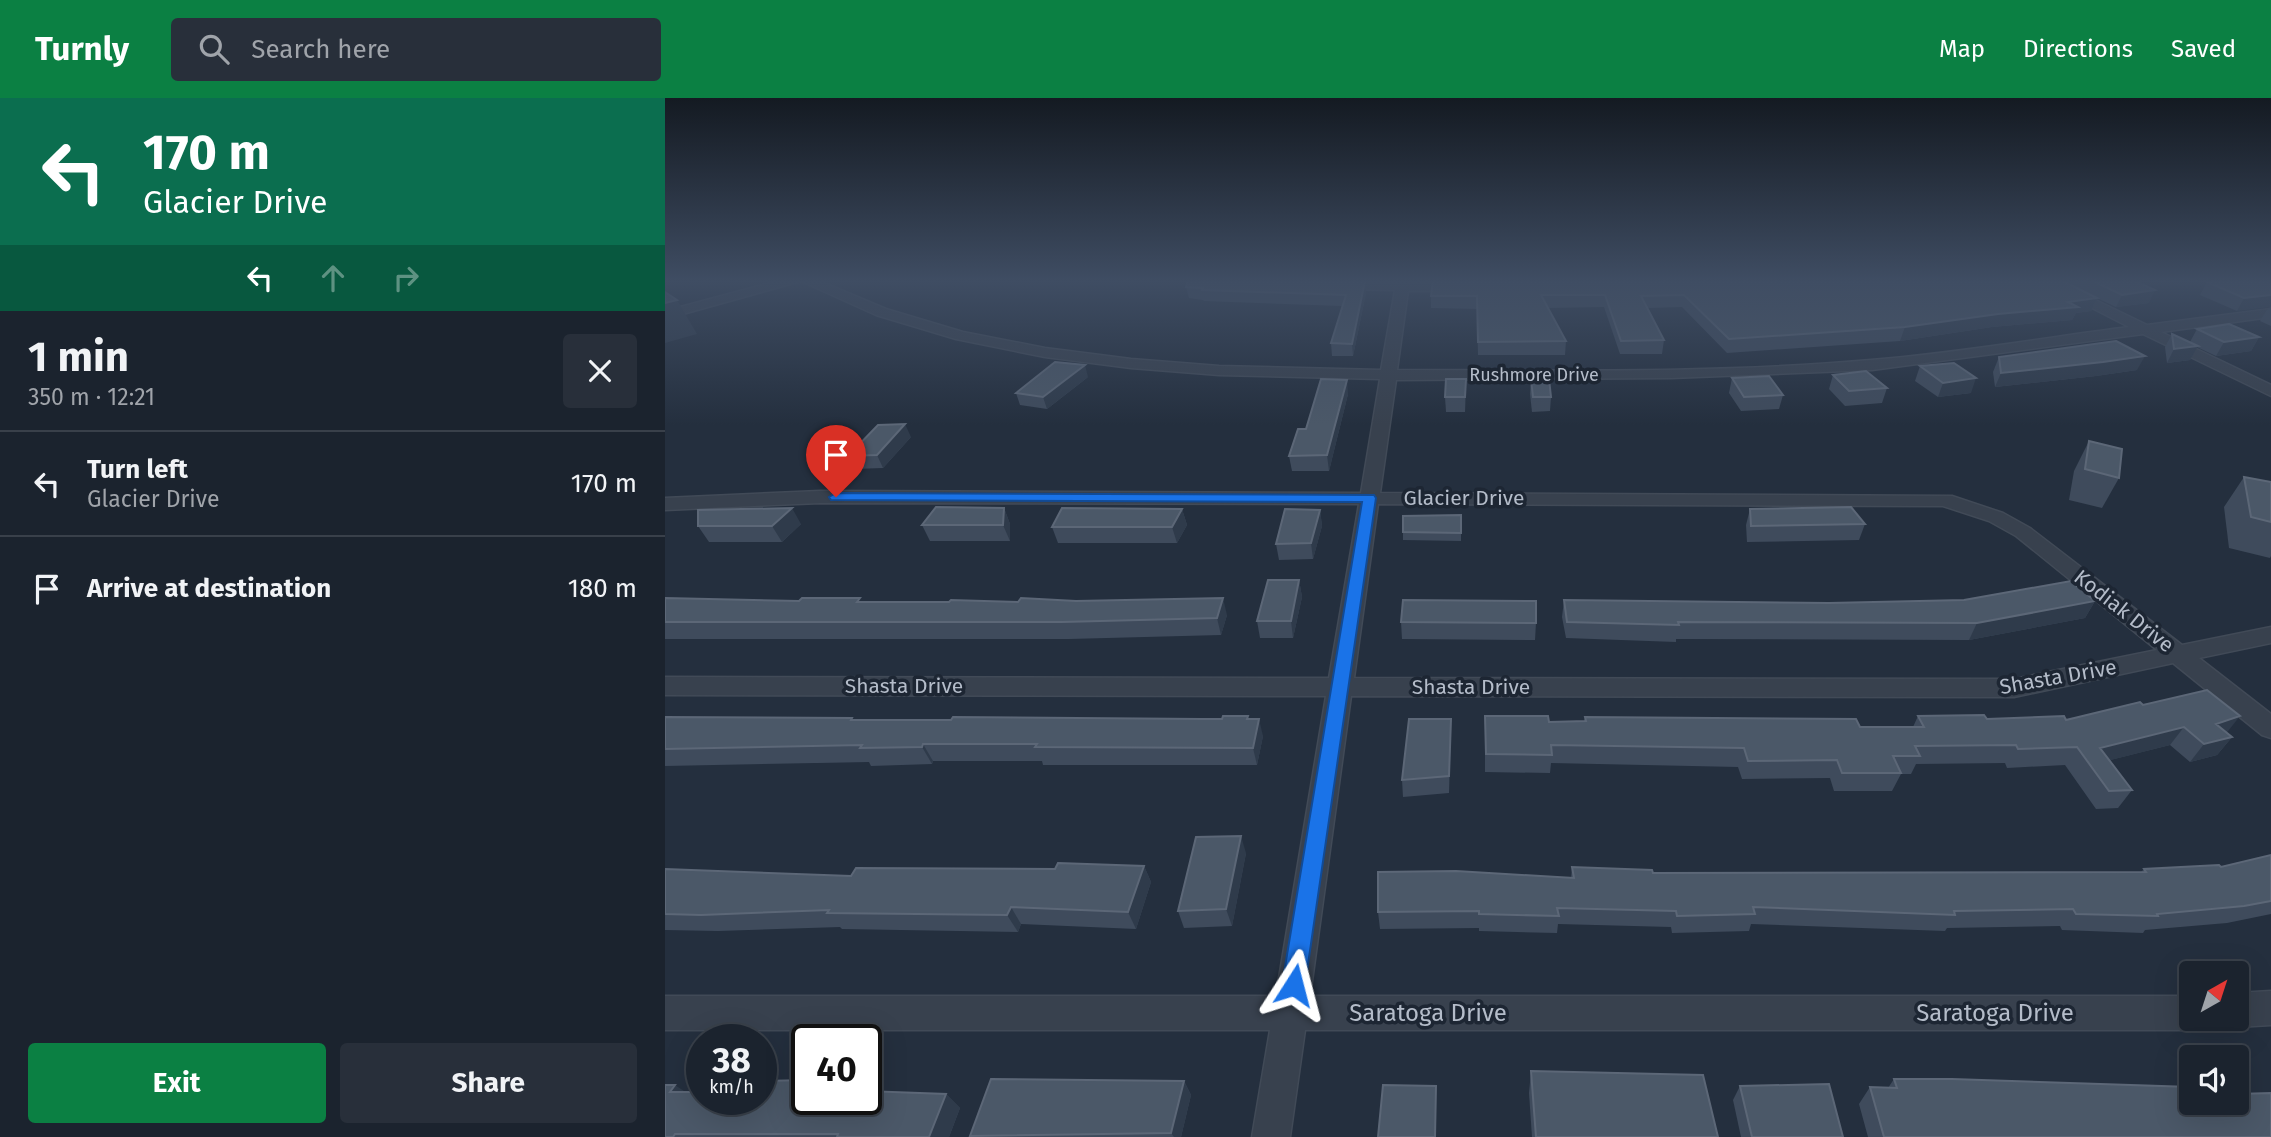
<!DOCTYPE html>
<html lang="en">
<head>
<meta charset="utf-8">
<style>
  :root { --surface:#1b232e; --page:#282f3a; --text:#f1f3f6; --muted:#a0a4aa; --line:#39404a; --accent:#0b8043 }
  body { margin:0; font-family:"Fira Sans",sans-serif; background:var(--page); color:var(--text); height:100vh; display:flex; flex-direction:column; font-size:26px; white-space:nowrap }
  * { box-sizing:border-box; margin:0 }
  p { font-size:23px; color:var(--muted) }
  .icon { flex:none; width:38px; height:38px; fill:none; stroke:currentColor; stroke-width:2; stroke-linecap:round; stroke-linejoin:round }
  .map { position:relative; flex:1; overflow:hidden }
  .panel { display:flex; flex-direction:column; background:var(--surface); width:665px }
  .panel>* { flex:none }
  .hud { background:#0b6e4f; color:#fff; overflow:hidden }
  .needle { width:46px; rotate:39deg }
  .fabs { position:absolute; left:1514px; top:863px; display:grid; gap:14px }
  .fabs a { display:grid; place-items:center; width:70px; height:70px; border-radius:7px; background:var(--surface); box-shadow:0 7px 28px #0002,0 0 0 2px var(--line); font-size:35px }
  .speed { position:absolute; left:21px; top:926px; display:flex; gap:14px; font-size:35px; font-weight:700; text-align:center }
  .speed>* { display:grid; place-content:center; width:91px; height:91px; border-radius:50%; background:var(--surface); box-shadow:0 7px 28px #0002,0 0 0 2px var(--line); line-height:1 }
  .speed small { font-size:18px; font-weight:400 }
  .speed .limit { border:4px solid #111; border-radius:10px; background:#fff; color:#111 }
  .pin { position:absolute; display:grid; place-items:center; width:60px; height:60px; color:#fff; margin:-72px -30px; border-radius:50% 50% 50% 0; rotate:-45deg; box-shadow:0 0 7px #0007 }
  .pin .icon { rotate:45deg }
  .me { position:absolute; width:77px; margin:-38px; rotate:9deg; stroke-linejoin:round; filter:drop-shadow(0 0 5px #0008) }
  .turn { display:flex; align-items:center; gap:24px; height:147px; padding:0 28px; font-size:32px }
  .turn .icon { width:91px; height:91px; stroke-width:2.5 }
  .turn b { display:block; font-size:49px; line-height:60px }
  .lanes { display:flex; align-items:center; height:66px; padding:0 28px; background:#0003; justify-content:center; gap:35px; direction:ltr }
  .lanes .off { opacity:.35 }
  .round { display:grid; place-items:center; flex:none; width:74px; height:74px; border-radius:7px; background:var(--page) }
  .overview { display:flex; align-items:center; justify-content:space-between; height:119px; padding:0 28px }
  h1 { font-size:42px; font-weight:700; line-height:52px }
  .button { display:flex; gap:14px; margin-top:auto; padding:14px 28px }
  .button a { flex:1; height:80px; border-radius:7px; background:var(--accent); color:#fff; font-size:28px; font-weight:700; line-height:80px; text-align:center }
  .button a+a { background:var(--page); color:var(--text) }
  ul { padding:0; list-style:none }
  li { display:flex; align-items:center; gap:21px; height:105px; padding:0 28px; border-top:2px solid var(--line) }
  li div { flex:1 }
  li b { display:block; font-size:26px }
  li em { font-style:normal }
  header { display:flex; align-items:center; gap:42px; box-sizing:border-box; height:98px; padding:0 35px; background:var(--accent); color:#fff }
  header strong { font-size:33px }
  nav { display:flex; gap:38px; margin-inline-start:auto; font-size:24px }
  .search { width:490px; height:63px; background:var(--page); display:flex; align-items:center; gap:18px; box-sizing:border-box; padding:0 24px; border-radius:7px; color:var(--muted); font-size:26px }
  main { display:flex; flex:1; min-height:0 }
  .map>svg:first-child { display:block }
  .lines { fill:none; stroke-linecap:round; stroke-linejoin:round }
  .minor-casing { stroke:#414a57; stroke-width:3 }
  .minor { fill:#38414e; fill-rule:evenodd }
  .wall { fill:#3f4b5c }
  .shaded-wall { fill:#2f3b4b }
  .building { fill:#4b5868; stroke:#5c6777; stroke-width:2 }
  .route { fill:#1a73e8; stroke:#114b97; stroke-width:2 }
  .labels { text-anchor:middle; stroke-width:7; stroke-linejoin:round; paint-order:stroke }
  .far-street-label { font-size:18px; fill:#b4bcc9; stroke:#1d2633 }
  .street-label { font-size:21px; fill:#b4bcc9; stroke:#1d2633 }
  .near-street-label { font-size:24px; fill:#b4bcc9; stroke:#1d2633 }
</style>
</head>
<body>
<header>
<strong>Turnly</strong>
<div class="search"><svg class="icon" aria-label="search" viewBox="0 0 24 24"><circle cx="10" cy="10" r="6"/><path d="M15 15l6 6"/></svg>Search here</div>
<nav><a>Map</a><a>Directions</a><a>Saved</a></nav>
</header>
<main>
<section class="panel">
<div class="hud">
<div class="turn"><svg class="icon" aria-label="left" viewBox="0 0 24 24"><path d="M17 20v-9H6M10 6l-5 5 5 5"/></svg><div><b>170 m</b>Glacier Drive</div></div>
<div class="lanes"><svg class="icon" aria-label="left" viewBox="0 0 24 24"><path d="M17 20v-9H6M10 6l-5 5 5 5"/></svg><svg class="icon off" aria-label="ahead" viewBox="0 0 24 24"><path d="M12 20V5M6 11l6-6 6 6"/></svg><svg class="icon off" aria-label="right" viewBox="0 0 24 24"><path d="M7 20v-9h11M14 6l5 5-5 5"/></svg></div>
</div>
<div class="overview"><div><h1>1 min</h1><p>350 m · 12:21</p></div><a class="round"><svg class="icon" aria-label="close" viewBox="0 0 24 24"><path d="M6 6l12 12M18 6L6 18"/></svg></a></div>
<ul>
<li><svg class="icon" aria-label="left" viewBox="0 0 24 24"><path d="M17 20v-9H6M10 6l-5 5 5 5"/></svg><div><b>Turn left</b><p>Glacier Drive</p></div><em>170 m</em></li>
<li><svg class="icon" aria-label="arrive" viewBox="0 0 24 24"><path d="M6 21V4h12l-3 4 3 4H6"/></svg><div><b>Arrive at destination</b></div><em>180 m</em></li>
</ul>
<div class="button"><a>Exit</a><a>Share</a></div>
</section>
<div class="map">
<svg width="1606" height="1039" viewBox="0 0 1606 1039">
  <rect width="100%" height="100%" fill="#242f3e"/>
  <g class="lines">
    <defs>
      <g id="minor">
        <path d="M 116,182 L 152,182 L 221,211 L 298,234 L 380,250 L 466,261 L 554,268 L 716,272 L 730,192 L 664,191 L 664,185 L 669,184 L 731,185 L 732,182 L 744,182 L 744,185 L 804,186 L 806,189 L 799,193 L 743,193 L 732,272 C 889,272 1048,276 1206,262 C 1292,255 1378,240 1464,229 L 1373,182 L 1389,182 L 1482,227 L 1606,211 L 1606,219 L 1496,234 L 1606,287 L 1606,298 L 1478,236 L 1207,272 L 1006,280 L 731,282 L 715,395 L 1287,398 L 1338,415 L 1365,430 L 1517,547 L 1606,529 L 1606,545 L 1534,560 L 1606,616 L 1606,640 L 1597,637 L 1508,565 L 1349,599 L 686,598 L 645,898 L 1526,898 L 1526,920 L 1541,920 L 1538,927 L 1526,932 L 640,932 L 625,1039 L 587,1039 L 605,932 L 0,932 L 0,898 L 611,898 L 661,598 L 0,597 L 0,579 L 664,580 L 694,406 L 155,405 L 0,412 L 0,400 L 155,393 L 696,395 L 715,281 L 554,277 L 466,270 L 380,259 L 291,241 L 211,217 L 136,183 L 0,221 L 0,213 ZM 713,406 L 1278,408 L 1324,423 L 1351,438 L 1492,552 L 1349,581 L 689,580 Z"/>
        <path d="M 1606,893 L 1606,927 L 1572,929 L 1560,924 L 1558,920 L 1572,920 L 1572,895 Z"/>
      </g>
    </defs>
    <use href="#minor" class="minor-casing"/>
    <use href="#minor" class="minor"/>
  </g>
  <g class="wall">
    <path d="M 1013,182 L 1468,182 L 1484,205 L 1451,209 L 1432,200 L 1426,213 L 1411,215 L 1407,222 L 1327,229 L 1235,243 L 1062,255 L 1017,209 L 983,210 L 999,242 L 997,256 L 955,256 L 939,209 L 882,210 L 901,243 L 900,257 L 813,257 L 812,211 L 766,210 L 766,198 Z"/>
    <path d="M 1606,182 L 1572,213 L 1535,197 L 1542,184 Z"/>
    <path d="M 700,183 L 701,195 L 688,258 L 667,258 L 666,245 L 677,208 L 539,203 L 538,202 L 524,200 L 521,189 Z"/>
    <path d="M 1606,209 L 1606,228 L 1595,223 L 1603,210 Z"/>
    <path d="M 1532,231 L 1594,239 L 1586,253 L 1551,258 L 1532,249 L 1525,262 L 1502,265 L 1500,249 L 1507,236 L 1525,244 Z"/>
    <path d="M 1334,259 L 1472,272 L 1431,278 L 1330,289 L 1328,274 Z"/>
    <path d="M 1255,268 L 1306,295 L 1273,299 L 1250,283 Z"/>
    <path d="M 1168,277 L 1222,290 L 1217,305 L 1180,308 L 1164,291 Z"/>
    <path d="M 423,279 L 382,311 L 355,307 L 351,295 Z"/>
    <path d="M 1067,280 L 1118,297 L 1114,311 L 1076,313 L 1064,295 Z"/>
    <path d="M 801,281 L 800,314 L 781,314 L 780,299 Z"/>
    <path d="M 866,281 L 886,299 L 885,313 L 867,314 L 865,296 Z"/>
    <path d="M 683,296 L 664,373 L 627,373 L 624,358 L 641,331 Z"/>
    <path d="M 246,339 L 218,370 L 189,371 L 183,358 Z"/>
    <path d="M 1424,343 L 1454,380 L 1437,410 L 1404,402 L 1409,373 Z"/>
    <path d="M 1579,379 L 1606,384 L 1606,458 L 1605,460 L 1564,450 L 1559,409 Z"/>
    <path d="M 339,410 L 345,426 L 345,443 L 265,443 L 257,427 Z"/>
    <path d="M 517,411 L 522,427 L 512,445 L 393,445 L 387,429 Z"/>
    <path d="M 1085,411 L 1200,426 L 1194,442 L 1082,444 L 1081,427 Z"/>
    <path d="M 655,412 L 657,428 L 648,461 L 614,462 L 611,446 Z"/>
    <path d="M 796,417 L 796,443 L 738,442 L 738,434 Z"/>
    <path d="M 136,426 L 117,444 L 44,444 L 33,428 Z"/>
    <path d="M 634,482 L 637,499 L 628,540 L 595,540 L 592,523 Z"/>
    <path d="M 0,500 L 197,504 L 562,517 L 556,537 L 404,541 L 0,541 Z"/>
    <path d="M 899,502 L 1164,505 L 1430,503 L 1420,520 L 1304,542 L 1011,541 L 1011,544 L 901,540 L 897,519 Z"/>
    <path d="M 736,524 L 871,525 L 870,542 L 737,541 Z"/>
    <path d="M 1478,607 L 1562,635 L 1567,639 L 1552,657 L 1525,664 L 1505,647 L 1445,662 L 1467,692 L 1453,710 L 1431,711 L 1400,667 L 1342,670 L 1340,665 L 1251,666 L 1246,676 L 1236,676 L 1227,693 L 1169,693 L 1165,680 L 1077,681 L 1073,669 L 886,665 L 885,675 L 820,674 L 820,618 L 884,624 L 919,623 L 920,619 L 1195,629 L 1248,629 L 1253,618 L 1322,621 L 1401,622 Z"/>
    <path d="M 0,619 L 188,622 L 584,621 L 598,638 L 592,667 L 378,667 L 377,663 L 268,663 L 267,666 L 206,668 L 204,664 L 0,668 Z"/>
    <path d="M 786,621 L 784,695 L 738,699 L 737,682 Z"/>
    <path d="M 581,755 L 567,828 L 519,830 L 513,813 Z"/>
    <path d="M 1606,757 L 1606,816 L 1562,825 L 1480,832 L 1478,835 L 1397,832 L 1395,828 L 1282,830 L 1280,833 L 1086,826 L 1084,833 L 1007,835 L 1006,829 L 893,826 L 892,835 L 814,833 L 814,830 L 715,831 L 713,814 L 906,780 L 907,769 L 988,775 L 1476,774 L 1479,771 L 1556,769 Z"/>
    <path d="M 479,768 L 486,784 L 471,831 L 356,826 L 353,834 L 177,831 L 175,829 L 53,833 L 0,832 L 0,771 L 186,778 Z"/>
    <path d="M 866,973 L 1053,1039 L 867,1039 L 864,995 Z"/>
    <path d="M 1229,981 L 1606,1039 L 1203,1039 L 1194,1006 L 1205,989 L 1223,990 Z"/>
    <path d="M 519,983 L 526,997 L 516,1039 L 307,1039 L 305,1038 Z"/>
    <path d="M 1075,988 L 1178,1039 L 1076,1039 L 1068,1002 Z"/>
    <path d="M 21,994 L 142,1001 L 281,996 L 295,1010 L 284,1039 L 0,1039 Z"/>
  </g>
  <g class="shaded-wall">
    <path d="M 700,183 L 701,195 L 688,258 L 687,246 Z"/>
    <path d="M 1490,192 L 1484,205 L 1451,209 L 1457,197 Z"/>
    <path d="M 1606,197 L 1606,209 L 1572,213 L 1579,200 Z"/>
    <path d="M 1432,200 L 1426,213 L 1411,215 L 1407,222 L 1327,229 L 1235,243 L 1240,229 Z"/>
    <path d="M 12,202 L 32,236 L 0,245 L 0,205 Z"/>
    <path d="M 1594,239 L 1586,253 L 1551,258 L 1559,244 Z"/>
    <path d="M 1533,248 L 1525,262 L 1502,265 L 1509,251 Z"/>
    <path d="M 1480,258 L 1472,272 L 1431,278 L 1330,289 L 1336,275 Z"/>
    <path d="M 420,267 L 423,279 L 382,311 L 378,299 Z"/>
    <path d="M 1311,280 L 1306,295 L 1273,299 L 1278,285 Z"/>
    <path d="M 801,281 L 801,296 L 800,314 L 800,299 Z"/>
    <path d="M 682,282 L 683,296 L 664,373 L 662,357 Z"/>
    <path d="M 240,326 L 246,339 L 218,370 L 212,357 Z"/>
    <path d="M 127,410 L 136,426 L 117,444 L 107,428 Z"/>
    <path d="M 339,410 L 345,426 L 345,443 L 338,427 Z"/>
    <path d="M 517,411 L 522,427 L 512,445 L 507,429 Z"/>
    <path d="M 655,412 L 657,428 L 648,461 L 646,445 Z"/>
    <path d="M 634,482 L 637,499 L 628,540 L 626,523 Z"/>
    <path d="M 558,500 L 562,517 L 556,537 L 552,520 Z"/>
    <path d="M 1430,503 L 1420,520 L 1304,542 L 1312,525 Z"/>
    <path d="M 1575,618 L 1560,637 L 1551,626 Z"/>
    <path d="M 594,621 L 598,638 L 592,667 L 588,650 Z"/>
    <path d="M 786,621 L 786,638 L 784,695 L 784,678 Z"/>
    <path d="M 1519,629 L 1505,647 L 1426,667 L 1435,650 Z"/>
    <path d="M 1567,639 L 1552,657 L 1525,664 L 1539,646 Z"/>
    <path d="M 258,646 L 268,663 L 267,666 L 257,649 Z"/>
    <path d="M 576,738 L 581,755 L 567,828 L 561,811 Z"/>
    <path d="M 479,768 L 486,784 L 471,831 L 463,814 Z"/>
    <path d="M 346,809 L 356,826 L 353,834 L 342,817 Z"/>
    <path d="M 519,983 L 526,997 L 516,1039 L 509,1039 L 506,1035 Z"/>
    <path d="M 10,987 L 31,1001 L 5,994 Z"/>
    <path d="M 771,988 L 771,1039 L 770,1039 Z"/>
    <path d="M 281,996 L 295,1010 L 284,1039 L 264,1039 Z"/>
  </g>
  <g class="building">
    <path d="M 523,182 L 663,182 L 700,183 L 687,246 L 666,245 L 681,197 L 537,192 L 538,190 L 521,189 Z"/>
    <path d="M 768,182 L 984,183 L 1013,182 L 1396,182 L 1432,200 L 1403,204 L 1413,209 L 1333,216 L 1240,229 L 1064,241 L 1019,197 L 976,198 L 999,242 L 956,243 L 940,197 L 876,197 L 901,243 L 813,244 L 812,198 L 766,198 Z"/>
    <path d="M 1426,182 L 1468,182 L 1490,192 L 1457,197 Z"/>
    <path d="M 1559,182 L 1606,182 L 1606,197 L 1579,200 L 1542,184 Z"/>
    <path d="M 0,194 L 12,202 L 0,205 Z"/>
    <path d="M 1564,226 L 1594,239 L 1559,244 L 1532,231 Z"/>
    <path d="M 1507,236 L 1533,248 L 1509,251 Z"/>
    <path d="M 1451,243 L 1480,258 L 1438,264 L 1336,275 L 1334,259 Z"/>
    <path d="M 390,264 L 420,267 L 378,299 L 351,295 Z"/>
    <path d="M 1289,265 L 1311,280 L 1278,285 L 1255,268 Z"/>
    <path d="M 1201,273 L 1222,290 L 1184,293 L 1168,277 Z"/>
    <path d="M 1104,278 L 1118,297 L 1079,299 L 1067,280 Z"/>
    <path d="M 656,281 L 682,282 L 662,357 L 624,358 L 633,331 L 641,331 Z"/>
    <path d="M 781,281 L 801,281 L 800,299 L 780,299 Z"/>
    <path d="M 866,281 L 884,281 L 886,299 L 868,299 Z"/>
    <path d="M 240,326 L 212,357 L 183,358 L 213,327 Z"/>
    <path d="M 1424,343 L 1457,351 L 1454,380 L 1420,371 Z"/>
    <path d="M 1579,379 L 1606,384 L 1606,424 L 1586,419 Z"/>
    <path d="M 271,409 L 339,410 L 338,427 L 257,427 Z"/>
    <path d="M 1186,409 L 1200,426 L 1086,428 L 1085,411 Z"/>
    <path d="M 127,410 L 107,428 L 33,428 L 33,412 Z"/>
    <path d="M 397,410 L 517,411 L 507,429 L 387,429 Z"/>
    <path d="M 620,411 L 655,412 L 646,445 L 611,446 Z"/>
    <path d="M 796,417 L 796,435 L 738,434 L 738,418 Z"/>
    <path d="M 603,482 L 634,482 L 626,523 L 592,523 Z"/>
    <path d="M 1406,483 L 1430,503 L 1312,525 L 1013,524 L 1014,527 L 902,524 L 899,502 L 1164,505 L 1299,502 Z"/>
    <path d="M 0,500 L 134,503 L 137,500 L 195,500 L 192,504 L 284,504 L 286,502 L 353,504 L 356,500 L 411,503 L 558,500 L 552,520 L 397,524 L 0,524 Z"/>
    <path d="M 738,502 L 871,503 L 871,525 L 736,524 Z"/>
    <path d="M 1542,592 L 1575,618 L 1551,626 L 1567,639 L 1539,646 L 1519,629 L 1435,650 L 1467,692 L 1444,693 L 1412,649 L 1353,651 L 1351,647 L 1250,648 L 1255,658 L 1228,658 L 1236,675 L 1177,675 L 1172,662 L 1083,663 L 1079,650 L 886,647 L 887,657 L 821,656 L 820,618 L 883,618 L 884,624 L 921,623 L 920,619 L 1191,621 L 1195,629 L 1259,629 L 1253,618 L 1319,617 L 1322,621 L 1399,618 L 1401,622 L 1475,604 L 1478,607 Z"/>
    <path d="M 558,618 L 583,618 L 582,621 L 594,621 L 588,650 L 370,649 L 372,646 L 258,646 L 257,649 L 195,650 L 197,647 L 0,651 L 0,619 L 187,620 L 186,622 L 286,622 L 288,619 L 537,621 L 557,621 Z"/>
    <path d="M 744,621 L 786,621 L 784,678 L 737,682 Z"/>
    <path d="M 576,738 L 561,811 L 513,813 L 531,739 Z"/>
    <path d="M 1606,757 L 1606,803 L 1579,808 L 1492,816 L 1493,818 L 1411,816 L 1408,811 L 1289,813 L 1290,817 L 1088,809 L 1090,816 L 1012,818 L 1011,813 L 892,810 L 894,818 L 814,816 L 814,813 L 713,814 L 713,774 L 791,773 L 909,780 L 907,769 L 987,772 L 988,775 L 1481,774 L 1479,771 L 1554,767 L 1556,769 Z"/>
    <path d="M 393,765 L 479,768 L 463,814 L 346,809 L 342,817 L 162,815 L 164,812 L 36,817 L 0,816 L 0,771 L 186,778 L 191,770 L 390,771 Z"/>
    <path d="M 866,973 L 1038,977 L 1053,1039 L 871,1039 Z"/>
    <path d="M 326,981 L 519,983 L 506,1035 L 305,1038 Z"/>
    <path d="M 1229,981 L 1287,981 L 1526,989 L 1526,1004 L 1572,1004 L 1572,996 L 1606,995 L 1606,1039 L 1219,1039 L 1205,989 L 1232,990 Z"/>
    <path d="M 142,982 L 142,1001 L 201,1001 L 201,993 L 281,996 L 264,1039 L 172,1039 L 173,1036 L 10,1036 L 8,1039 L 0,1039 L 0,987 L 10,987 L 5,994 L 37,994 L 37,1001 L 96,1001 L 96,983 Z"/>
    <path d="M 1164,986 L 1178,1039 L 1087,1039 L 1075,988 Z"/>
    <path d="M 718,987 L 771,988 L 770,1039 L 713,1039 Z"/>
  </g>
  <linearGradient id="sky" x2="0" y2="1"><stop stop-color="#141a22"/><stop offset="0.56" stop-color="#3f4d63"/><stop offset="1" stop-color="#3f4d63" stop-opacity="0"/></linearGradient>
  <rect width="1606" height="327" fill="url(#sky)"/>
  <path class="route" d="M 171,395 L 709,397 L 711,400 L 640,887 L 637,895 L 629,899 L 620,895 L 617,887 L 697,404 L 166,402 L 164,399 Z"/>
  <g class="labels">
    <g class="far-street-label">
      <text x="869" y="283">Rushmore Drive</text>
    </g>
    <g class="street-label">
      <text x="799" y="407">Glacier Drive</text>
      <text transform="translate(1459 513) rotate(38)" y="7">Kodiak Drive</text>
      <text transform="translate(1393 579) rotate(-10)" y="7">Shasta Drive</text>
      <text x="239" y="595">Shasta Drive</text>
      <text x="806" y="596">Shasta Drive</text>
    </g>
    <g class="near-street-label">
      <text x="763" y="923">Saratoga Drive</text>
      <text x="1330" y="923">Saratoga Drive</text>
    </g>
  </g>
</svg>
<div class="fabs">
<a><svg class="needle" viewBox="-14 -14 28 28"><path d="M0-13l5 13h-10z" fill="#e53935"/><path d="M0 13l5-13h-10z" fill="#a0a4aa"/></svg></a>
<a><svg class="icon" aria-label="sound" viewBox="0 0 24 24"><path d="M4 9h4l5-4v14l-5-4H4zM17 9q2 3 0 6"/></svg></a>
</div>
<div class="speed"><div>38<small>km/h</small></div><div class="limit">40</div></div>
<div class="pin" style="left:171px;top:399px;background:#d93025"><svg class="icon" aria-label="arrive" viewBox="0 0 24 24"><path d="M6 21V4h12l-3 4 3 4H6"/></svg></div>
<svg class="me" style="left:629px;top:887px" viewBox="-20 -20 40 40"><path d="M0-17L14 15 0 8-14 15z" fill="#1a73e8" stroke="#fff" stroke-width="4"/></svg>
</div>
</main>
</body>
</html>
